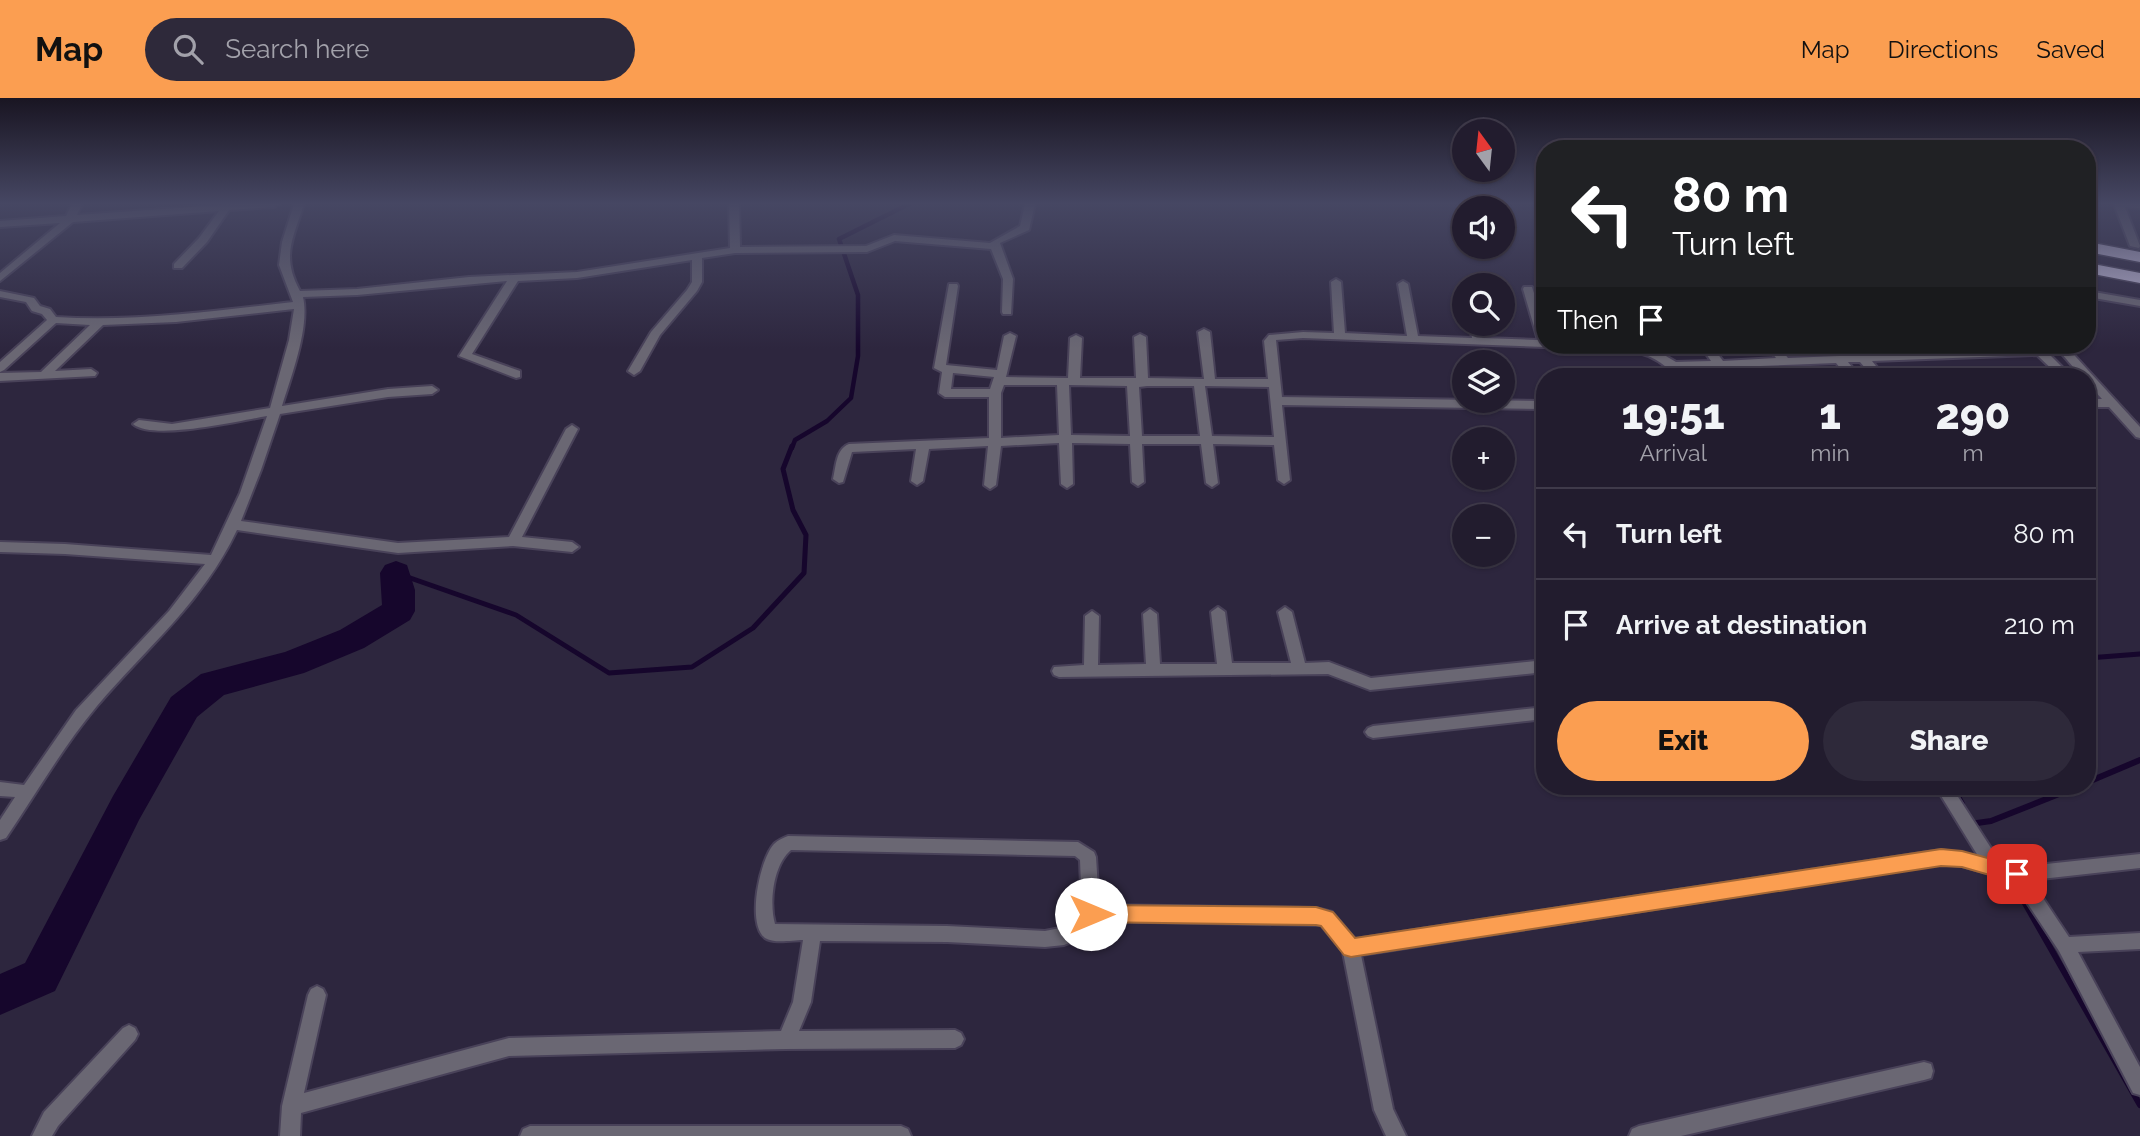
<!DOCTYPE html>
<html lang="en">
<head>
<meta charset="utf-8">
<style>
  :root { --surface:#221c2e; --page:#2e293a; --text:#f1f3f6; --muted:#a2a1aa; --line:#3f3a4a; --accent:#fb9e51 }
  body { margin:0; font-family:Raleway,sans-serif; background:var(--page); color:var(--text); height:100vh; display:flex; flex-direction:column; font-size:26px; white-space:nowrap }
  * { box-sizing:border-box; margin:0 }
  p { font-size:23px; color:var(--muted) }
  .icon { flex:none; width:38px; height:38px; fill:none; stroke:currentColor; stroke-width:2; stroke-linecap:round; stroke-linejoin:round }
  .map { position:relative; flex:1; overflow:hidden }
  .side { position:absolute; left:1536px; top:270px; width:560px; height:427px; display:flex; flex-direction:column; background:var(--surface); border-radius:28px; box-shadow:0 2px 5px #0004,0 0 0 2px var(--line) }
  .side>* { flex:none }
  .top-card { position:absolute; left:1536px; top:42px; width:560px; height:214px; border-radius:28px; box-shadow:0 2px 5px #0004,0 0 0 2px var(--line); background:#202124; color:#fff; overflow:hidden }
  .needle { width:46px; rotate:345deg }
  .tools { position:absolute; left:1452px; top:21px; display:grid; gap:14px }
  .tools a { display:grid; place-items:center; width:63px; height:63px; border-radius:50%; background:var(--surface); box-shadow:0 2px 5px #0004,0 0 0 2px var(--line); font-size:35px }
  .pin { position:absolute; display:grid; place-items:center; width:60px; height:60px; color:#fff; margin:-30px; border-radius:14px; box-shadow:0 4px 10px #0006 }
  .me { position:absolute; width:77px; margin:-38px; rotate:90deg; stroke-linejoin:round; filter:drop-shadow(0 0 5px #0008) }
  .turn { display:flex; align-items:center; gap:24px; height:147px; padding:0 21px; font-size:32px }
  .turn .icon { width:91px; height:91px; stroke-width:2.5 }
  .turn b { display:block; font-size:49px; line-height:60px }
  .then { display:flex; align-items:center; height:66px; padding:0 21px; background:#0003; gap:14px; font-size:26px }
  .eta { display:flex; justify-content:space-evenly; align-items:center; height:119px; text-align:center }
  .eta b { font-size:42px; font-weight:800; line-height:49px }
  .primary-button { display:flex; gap:14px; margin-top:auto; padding:14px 21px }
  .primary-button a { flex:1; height:80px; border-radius:42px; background:var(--accent); color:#111; font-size:28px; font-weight:800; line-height:80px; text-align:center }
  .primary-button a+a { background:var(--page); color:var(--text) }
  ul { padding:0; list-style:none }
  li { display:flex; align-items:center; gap:21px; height:91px; padding:0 21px; border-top:2px solid var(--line) }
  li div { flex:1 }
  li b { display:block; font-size:26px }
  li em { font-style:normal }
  header { display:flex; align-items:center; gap:42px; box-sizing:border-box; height:98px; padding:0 35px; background:var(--accent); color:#111 }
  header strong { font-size:33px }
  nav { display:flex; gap:38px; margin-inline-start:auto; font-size:24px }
  .search { width:490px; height:63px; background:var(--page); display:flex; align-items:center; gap:18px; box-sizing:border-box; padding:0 24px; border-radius:38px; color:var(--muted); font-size:26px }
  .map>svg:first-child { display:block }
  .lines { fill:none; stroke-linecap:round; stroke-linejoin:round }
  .stream-far2 { stroke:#16062c; stroke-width:4.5 }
  .stream-far1 { stroke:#16062c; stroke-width:5 }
  .stream { stroke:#16062c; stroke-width:6 }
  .river { fill:#16062c; fill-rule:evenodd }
  .street-casing { stroke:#494259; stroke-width:4 }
  .highway-casing { stroke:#494259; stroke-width:3 }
  .street { fill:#6a6773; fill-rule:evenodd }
  .highway { fill:#c2bbd8; fill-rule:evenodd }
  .route { fill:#fb9e51; stroke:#a36735; stroke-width:2 }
</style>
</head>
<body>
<header>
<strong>Map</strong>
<div class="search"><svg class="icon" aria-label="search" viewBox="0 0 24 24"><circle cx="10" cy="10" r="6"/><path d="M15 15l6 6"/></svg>Search here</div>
<nav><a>Map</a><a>Directions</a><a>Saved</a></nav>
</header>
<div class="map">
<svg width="2140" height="1038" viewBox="0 0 2140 1038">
  <rect width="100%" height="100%" fill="#2d263e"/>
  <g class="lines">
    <path class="stream-far2" d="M 792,350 L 795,342 L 827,323 L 851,300 L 858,258 L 858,197 L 839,141 L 909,106"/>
    <g class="stream-far1">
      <path d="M 396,475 L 516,517 L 609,575 L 692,569 L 753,530 L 804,475 L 806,437 L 793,412 L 783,371 L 792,348"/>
      <path d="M 2088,560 L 2140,556"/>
    </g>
    <g class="stream">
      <path d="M 2088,684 L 2140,662"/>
      <path d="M 1952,688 L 1962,706"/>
      <path d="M 1970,726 L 1991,723 L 2079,688"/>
      <path d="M 2014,786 L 2140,1007"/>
    </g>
    <path class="river" d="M 396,463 L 407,467 L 415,492 L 415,513 L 410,522 L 364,550 L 304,575 L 224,597 L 197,619 L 139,722 L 55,893 L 0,917 L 0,876 L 25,865 L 113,698 L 171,599 L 201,576 L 285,554 L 340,532 L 382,507 L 380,475 L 385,467 Z"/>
    <defs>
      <g id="street">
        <path d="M 72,106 L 82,106 L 77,117 L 235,106 L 279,106 L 274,109 L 229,112 L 207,144 L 182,170 L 174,170 L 174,166 L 199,140 L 219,113 L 73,124 L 0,183 L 0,175 L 60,125 L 0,129 L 0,123 L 66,118 Z"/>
        <path d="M 294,106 L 304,106 C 293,141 281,158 300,193 L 357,191 L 469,179 L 577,174 L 730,150 L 729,106 L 739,106 L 740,149 L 866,148 L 894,137 L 990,145 L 1020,128 L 1025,106 L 1035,106 L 1029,132 L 1000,145 L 1013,181 L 1011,216 L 1003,216 L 1002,214 L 1003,181 L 991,151 L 895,143 L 867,154 L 735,155 L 702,160 L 702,184 L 697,193 L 660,237 L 640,273 L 634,277 L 628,273 L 651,234 L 687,192 L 692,184 L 692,162 L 577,180 L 518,183 L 472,256 L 520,273 L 520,279 L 516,280 L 459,258 L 507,183 L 357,197 L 303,199 C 310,229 291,279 282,308 L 388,291 L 432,288 L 438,292 L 432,296 L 388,299 L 280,316 L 261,372 L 241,423 L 398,445 L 509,439 L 566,331 L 572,327 L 578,331 L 522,439 L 572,444 L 579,449 L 572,454 L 513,448 L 398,455 L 237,432 C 203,504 147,549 97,608 C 62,650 36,696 6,740 L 0,742 L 0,722 L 15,699 L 0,698 L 0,684 L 24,687 L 76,612 L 169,513 L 205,466 L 65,456 L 0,454 L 0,444 L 65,446 L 211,457 L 240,395 L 267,318 C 239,323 153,343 133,326 L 139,322 L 172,326 L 270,310 L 289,242 L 294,211 L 176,224 L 103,227 L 55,273 L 91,271 L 97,275 L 95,278 L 0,283 L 0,275 L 41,274 L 90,227 L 56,225 L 4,272 L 0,274 L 0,264 L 47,222 L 42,216 L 32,213 L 26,204 L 0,199 L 0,193 L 34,200 L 40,208 L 50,211 L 56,219 C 136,224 214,213 293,204 L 279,167 L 282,144 Z"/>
        <path d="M 2114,106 L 2140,106 L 2140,110 L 2125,109 L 2140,148 L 2139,150 L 2130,148 Z"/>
        <path d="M 1336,181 L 1341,184 L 1345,235 L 1407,238 L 1398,186 L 1403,183 L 1408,186 L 1418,238 L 1472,240 L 1470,226 L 1480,226 L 1483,240 L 1538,242 L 1523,191 L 1524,189 L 1532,189 L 1545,229 L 1545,247 L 1550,247 L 1545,249 L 1303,240 L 1276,242 L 1282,299 L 1545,303 L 1545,311 L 1282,307 L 1290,382 L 1284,386 L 1278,382 L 1274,347 L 1213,346 L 1218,385 L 1212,389 L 1206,385 L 1201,346 L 1142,346 L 1144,384 L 1138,388 L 1132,384 L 1130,346 L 1072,345 L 1073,386 L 1067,390 L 1061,386 L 1059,345 L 1001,348 L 996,387 L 990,391 L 984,387 L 988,348 L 929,351 L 923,383 L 917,387 L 911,383 L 916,351 L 852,354 L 843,384 L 839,385 L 833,381 C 836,368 836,351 849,346 L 989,340 L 989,299 L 945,299 L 939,295 L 942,274 L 934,270 L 949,186 L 957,186 L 958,188 L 946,267 L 997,272 L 1004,238 L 1010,235 L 1016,238 L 1006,279 L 1068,280 L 1070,240 L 1076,237 L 1082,240 L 1080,280 L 1136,280 L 1134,239 L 1140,236 L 1146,239 L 1148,280 L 1204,281 L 1198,234 L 1204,231 L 1210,234 L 1215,281 L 1268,281 L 1264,243 L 1269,237 L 1303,234 L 1334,235 L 1331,184 ZM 953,275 L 994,279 L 990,291 L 951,291 ZM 1004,287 L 1057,287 L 1059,337 L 1001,340 L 1001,295 ZM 1069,287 L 1127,288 L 1130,338 L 1071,337 ZM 1147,288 L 1194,288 L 1200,338 L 1142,338 L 1139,289 ZM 1205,288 L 1269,289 L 1274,339 L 1212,338 Z"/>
        <path d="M 2088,193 L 2140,202 L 2140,208 L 2088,199 Z"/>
        <path d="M 1577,247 L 1638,247 L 1654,251 L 1676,264 L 1711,263 L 1700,247 L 1711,247 L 1723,263 L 1776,260 L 1766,247 L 1777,247 L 1788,260 L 2040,250 L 2044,251 L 2071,278 L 2059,278 L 2037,257 L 1872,263 L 1884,278 L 1872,278 L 1860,264 L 1848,264 L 1859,278 L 1847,278 L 1836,265 L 1682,271 L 1687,278 L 1675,278 C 1651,249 1618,251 1583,250 Z"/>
        <path d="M 2054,247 L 2065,247 L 2140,329 L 2140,340 L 2136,339 L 2109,309 L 2088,309 L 2088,301 L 2102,301 L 2088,286 L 2088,278 L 2081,278 Z"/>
        <path d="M 1218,509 L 1225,514 L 1232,565 L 1291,565 L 1278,514 L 1285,509 L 1292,514 L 1305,565 L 1329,564 L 1371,580 L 1545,562 L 1545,574 L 1370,592 L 1328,576 L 1059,579 L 1054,577 L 1052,573 L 1054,569 L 1084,567 L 1085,518 L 1092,513 L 1099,518 L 1098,567 L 1146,566 L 1143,516 L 1150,511 L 1157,516 L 1160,566 L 1217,566 L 1211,514 Z"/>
        <path d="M 1545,609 L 1545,621 L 1373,640 L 1368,638 L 1365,634 L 1368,630 L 1373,628 Z"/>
        <path d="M 1935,688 L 1951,688 L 2000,764 L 2017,769 L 2140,756 L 2140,770 L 2031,782 L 2069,839 L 2140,835 L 2140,851 L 2078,854 L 2140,969 L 2140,997 L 2133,995 L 2059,853 L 2012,782 L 1962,768 L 1941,766 L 1361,857 L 1393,1011 L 1406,1038 L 1386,1038 L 1374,1012 L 1343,854 L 1321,827 L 1095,823 L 1082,840 L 1064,847 L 1045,849 L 947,844 L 820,843 L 811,904 L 799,933 L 955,932 L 961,935 L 964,941 L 961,947 L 955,950 L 786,951 L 509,958 L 301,1015 L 300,1038 L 280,1038 L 282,1008 L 308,897 L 311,891 L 317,888 L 323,891 L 326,897 L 304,995 L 509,940 L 781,933 L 793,904 L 803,842 C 793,842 774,846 765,840 C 746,826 760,761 774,746 C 778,742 783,740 788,738 L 1078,744 L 1094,754 L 1096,759 L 1099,807 L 1316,810 L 1332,814 L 1355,841 L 1941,752 L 1978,758 ZM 791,752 L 1075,758 L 1080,762 L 1082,813 L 1070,828 L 1045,833 L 947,828 L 775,826 C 769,805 773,767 791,752 Z"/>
        <path d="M 129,927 L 135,930 L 138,936 L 135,942 L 58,1028 L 52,1038 L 32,1038 L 44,1014 L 123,930 Z"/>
        <path d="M 1924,964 L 1931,966 L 1933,973 L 1931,980 L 1924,982 L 1681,1038 L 1629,1038 L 1632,1031 L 1639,1028 Z"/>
        <path d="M 530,1028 L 901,1028 L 908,1031 L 911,1038 L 520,1038 L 523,1031 Z"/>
      </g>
      <g id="highway">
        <path d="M 2088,144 L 2140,154 L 2140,164 L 2088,154 Z"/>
        <path d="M 2088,165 L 2140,175 L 2140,185 L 2088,175 Z"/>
      </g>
    </defs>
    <use href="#street" class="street-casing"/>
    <use href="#highway" class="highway-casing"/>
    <use href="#street" class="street"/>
    <use href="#highway" class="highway"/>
  </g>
  <linearGradient id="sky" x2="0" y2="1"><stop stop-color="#191522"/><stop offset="0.42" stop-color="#464763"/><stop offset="1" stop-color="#464763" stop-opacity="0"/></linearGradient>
  <rect width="2140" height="251" fill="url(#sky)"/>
  <path class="route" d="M 1941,751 L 1962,753 L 2017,768 L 2024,770 L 2027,776 L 2024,782 L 2017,785 L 1962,769 L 1941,768 L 1351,859 L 1344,857 L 1321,828 L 1316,827 L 1091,824 L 1084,822 L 1081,816 L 1084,809 L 1091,807 L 1316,809 L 1333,814 L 1355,840 Z"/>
</svg>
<div class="tools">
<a><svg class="needle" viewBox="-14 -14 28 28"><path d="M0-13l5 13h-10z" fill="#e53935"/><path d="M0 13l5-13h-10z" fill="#a2a1aa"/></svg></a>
<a><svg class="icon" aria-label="sound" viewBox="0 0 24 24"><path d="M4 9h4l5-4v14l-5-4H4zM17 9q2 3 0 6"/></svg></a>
<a><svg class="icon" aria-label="search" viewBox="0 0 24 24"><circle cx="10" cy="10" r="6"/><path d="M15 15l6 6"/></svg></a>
<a><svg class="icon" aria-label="layers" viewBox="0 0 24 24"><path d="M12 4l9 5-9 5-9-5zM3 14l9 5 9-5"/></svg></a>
<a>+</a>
<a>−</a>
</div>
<div class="pin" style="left:2017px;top:776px;background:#d93025"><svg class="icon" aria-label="arrive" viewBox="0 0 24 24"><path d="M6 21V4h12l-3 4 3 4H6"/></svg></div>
<svg class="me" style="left:1091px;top:816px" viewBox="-20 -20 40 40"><circle r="19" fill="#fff"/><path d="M0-13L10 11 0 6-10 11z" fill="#fb9e51"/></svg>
<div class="top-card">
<div class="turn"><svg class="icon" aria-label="left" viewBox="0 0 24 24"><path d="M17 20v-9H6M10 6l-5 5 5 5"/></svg><div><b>80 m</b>Turn left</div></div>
<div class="then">Then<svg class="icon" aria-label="arrive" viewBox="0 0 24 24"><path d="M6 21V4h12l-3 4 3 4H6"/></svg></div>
</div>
<section class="side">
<div class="eta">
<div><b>19:51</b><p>Arrival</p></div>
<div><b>1</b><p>min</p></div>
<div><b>290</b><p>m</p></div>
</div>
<ul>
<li><svg class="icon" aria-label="left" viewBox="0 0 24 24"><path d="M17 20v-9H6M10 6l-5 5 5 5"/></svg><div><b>Turn left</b></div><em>80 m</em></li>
<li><svg class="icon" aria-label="arrive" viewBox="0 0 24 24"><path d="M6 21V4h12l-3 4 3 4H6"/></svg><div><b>Arrive at destination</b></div><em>210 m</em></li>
</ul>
<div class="primary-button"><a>Exit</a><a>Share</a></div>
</section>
</div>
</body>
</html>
